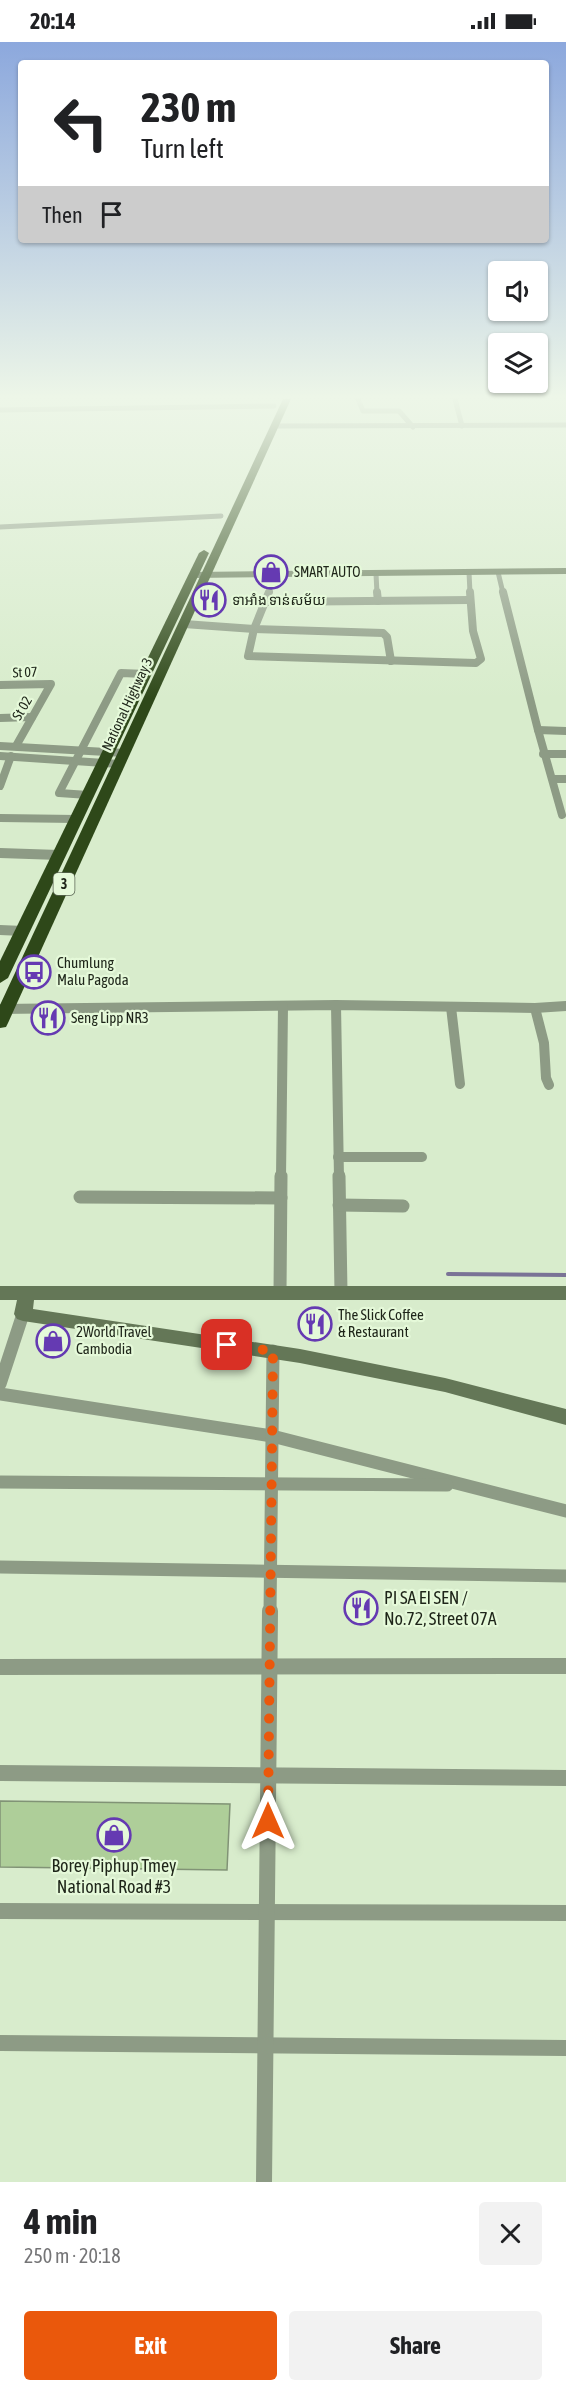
<!DOCTYPE html>
<html lang="en">
<head>
<meta charset="utf-8">
<style>
  :root { --surface:#fff; --page:#f2f2f2; --text:#202124; --muted:#757577; --accent:#ea580c }
  body { margin:0; font-family:"Asap Condensed","Noto Sans Khmer",sans-serif; background:var(--page); color:var(--text); height:100vh; display:flex; flex-direction:column; font-size:22px; white-space:nowrap }
  * { box-sizing:border-box; margin:0 }
  p { font-size:20px; color:var(--muted) }
  .icon { flex:none; width:33px; height:33px; fill:none; stroke:currentColor; stroke-width:2; stroke-linecap:round; stroke-linejoin:round }
  .map { position:relative; height:2140px; overflow:hidden }
  .panel { display:flex; flex-direction:column; background:var(--surface); flex:1 }
  .panel>* { flex:none }
  .guide { position:absolute; left:18px; top:18px; width:531px; height:183px; border-radius:6px; box-shadow:0 2px 4px #0004; background:#fff; color:var(--text); overflow:hidden }
  .tools { position:absolute; left:488px; top:219px; display:grid; gap:12px }
  .tools a { display:grid; place-items:center; width:60px; height:60px; border-radius:6px; background:var(--surface); box-shadow:0 2px 4px #0004; font-size:30px }
  .pin { position:absolute; display:grid; place-items:center; width:51px; height:51px; color:#fff; margin:-26px; border-radius:12px; box-shadow:0 3px 9px #0006 }
  .me { position:absolute; width:66px; margin:-33px; rotate:0deg; stroke-linejoin:round; filter:drop-shadow(0 0 4px #0008) }
  .turn { display:flex; align-items:center; gap:21px; height:126px; padding:0 24px; font-size:27px }
  .turn .icon { width:78px; height:78px; stroke-width:2.5 }
  .turn b { display:block; font-size:42px; line-height:51px }
  .then { display:flex; align-items:center; height:57px; padding:0 24px; background:#0003; gap:12px; font-size:22px }
  .round { display:grid; place-items:center; flex:none; width:63px; height:63px; border-radius:6px; background:var(--page) }
  .head { display:flex; align-items:center; justify-content:space-between; height:102px; padding:0 24px }
  h1 { font-size:36px; font-weight:700; line-height:45px }
  .action { display:flex; gap:12px; margin-top:auto; padding:12px 24px }
  .action a { flex:1; height:69px; border-radius:6px; background:var(--accent); color:#fff; font-size:24px; font-weight:700; line-height:69px; text-align:center }
  .action a+a { background:var(--page); color:var(--text) }
  .status { display:flex; justify-content:space-between; align-items:center; height:42px; padding:0 30px; background:var(--surface); direction:ltr }
  .status svg { height:16px; fill:currentColor }
  .map>svg:first-child { display:block }
  .lines { fill:none; stroke-linecap:round; stroke-linejoin:round }
  .stream { stroke:#7a7396; stroke-width:4 }
  .building { fill:#aece99; stroke:#819376; stroke-width:1.5 }
  .street-far4 { stroke:#8d9b85; stroke-width:5 }
  .street-far3 { stroke:#8d9b85; stroke-width:8 }
  .street-far2 { stroke:#8d9b85; stroke-width:10 }
  .street-far1 { stroke:#8d9b85; stroke-width:13 }
  .street { stroke:#8d9b85; stroke-width:16 }
  .secondary { fill:#647757; fill-rule:evenodd }
  .highway { fill:#2e4819; fill-rule:evenodd }
  .route { stroke:#ea580c; stroke-width:10; stroke-dasharray:0 18 }
  .labels { text-anchor:middle; stroke-width:4.5; stroke-linejoin:round; paint-order:stroke }
  .far-poi-label { font-size:14px; fill:#1e2519; stroke:#e5f9d9; text-anchor:start }
  .far-street-label { font-size:14px; fill:#1e2519; stroke:#e5f9d9 }
  .shield { fill:#e5f9d9; stroke:#5a6553; stroke-width:1.5 }
  .shield-label { font-size:14px; font-weight:bold; fill:#1e2519 }
  .poi-label { font-size:15px; fill:#1e2519; stroke:#e5f9d9; text-anchor:start }
  .near-poi-label { font-size:18px; fill:#1e2519; stroke:#e5f9d9; text-anchor:start }
</style>
</head>
<body>
<div class="status"><b>20:14</b><svg viewBox="0 0 49 12"><path d="M0 12V9h3v3zM5 12V6h3v6zM10 12V3h3v9zM15 12V0h3v12zM26 1h20v11H26zM47 4h2v5h-2z"/></svg></div>
<div class="map">
<svg width="566" height="2140" viewBox="0 0 566 2140">
  <rect width="100%" height="100%" fill="#d8eccc"/>
  <g class="lines">
    <path class="stream" d="M 448,1232 L 566,1233"/>
  </g>
  <path class="building" d="M 0,1759 L 230,1762 L 227,1828 L 0,1825 Z"/>
  <g class="lines">
    <g class="street-far4">
      <path d="M 358,357 L 363,369 L 399,369 L 413,385"/>
      <path d="M 455,357 L 462,384"/>
      <path d="M 0,368 L 274,364"/>
      <path d="M 275,384 L 566,383"/>
      <path d="M 0,485 L 221,474"/>
      <path d="M 469,530 L 470,551"/>
      <path d="M 498,530 L 503,551"/>
      <path d="M 376,532 L 377,551"/>
      <path d="M 268,551 L 276,532"/>
    </g>
    <g class="street-far3">
      <path d="M 269,550 L 254,587 L 248,614 L 476,621 L 481,617 L 473,589 L 470,550"/>
      <path d="M 377,550 L 378,559"/>
      <path d="M 503,550 L 538,688"/>
      <path d="M 265,560 L 469,558"/>
      <path d="M 184,582 L 254,587 L 383,591 L 387,595 L 391,619"/>
      <path d="M 0,643 L 51,642 L 16,704"/>
      <path d="M 0,676 L 32,675"/>
      <path d="M 0,704 L 124,711"/>
      <path d="M 543,712 L 566,712"/>
      <path d="M 0,714 L 119,722"/>
      <path d="M 553,737 L 566,737"/>
      <path d="M 0,744 L 11,714"/>
      <path d="M 88,753 L 59,751 L 121,631 L 146,632"/>
      <path d="M 562,773 L 538,688 L 566,689"/>
      <path d="M 0,776 L 76,777"/>
    </g>
    <g class="street-far2">
      <path d="M 0,811 L 59,813"/>
      <path d="M 0,888 L 23,889"/>
      <path d="M 336,963 L 339,1136"/>
      <path d="M 451,965 L 460,1042"/>
      <path d="M 535,966 L 544,1001 L 546,1036 L 549,1043"/>
      <path d="M 0,967 L 336,963 L 535,966 L 566,964"/>
      <path d="M 338,1115 L 422,1115"/>
      <path d="M 281,1136 L 283,964"/>
    </g>
    <g class="street-far1">
      <path d="M 339,1134 L 341,1250"/>
      <path d="M 80,1155 L 281,1156"/>
      <path d="M 339,1163 L 403,1164"/>
      <path d="M 280,1250 L 281,1134"/>
      <path d="M 0,1342 L 23,1272"/>
      <path d="M 0,1352 L 272,1394 L 566,1469"/>
      <path d="M 0,1440 L 447,1443"/>
      <path d="M 0,1525 L 566,1534"/>
      <path d="M 270,1571 L 273,1309"/>
    </g>
    <g class="street">
      <path d="M 0,1625 L 566,1624"/>
      <path d="M 0,1731 L 566,1736"/>
      <path d="M 0,1869 L 566,1871"/>
      <path d="M 0,2001 L 566,2006"/>
      <path d="M 264,2140 L 270,1569"/>
    </g>
    <g class="secondary">
      <path d="M 566,526 L 566,532 L 193,536 L 189,533 L 193,530 Z"/>
      <path d="M 0,1244 L 566,1244 L 566,1258 L 34,1258 L 33,1267 L 300,1307 L 445,1336 L 566,1367 L 566,1383 L 445,1350 L 300,1321 L 23,1279 L 17,1277 L 14,1272 L 17,1258 L 0,1258 Z"/>
    </g>
    <g class="highway">
      <path d="M 283,357 L 291,357 L 8,981 L 6,985 L 0,986 L 0,963 Z"/>
      <path d="M 204,508 L 209,511 L 8,936 L 0,941 L 0,919 L 199,511 Z"/>
    </g>
  </g>
  <linearGradient id="sky" x2="0" y2="1"><stop stop-color="#8ca8dd"/><stop offset="0.54" stop-color="#edf6e8"/><stop offset="1" stop-color="#edf6e8" stop-opacity="0"/></linearGradient>
  <rect width="566" height="657" fill="url(#sky)"/>
  <g class="lines">
    <path class="route" d="M 227,1303 L 273,1309 L 268,1779"/>
  </g>
  <defs>
    <symbol id="shop-ring" viewBox="-11 -11 22 22"><circle r="9.5" fill="#e5f9d9" stroke="#653ab2" stroke-width="1.5"/><path d="M-5-2.5h2.3a2.7 3.5 0 0 1 5.4 0H5L5.5 6h-11ZM-1.5-2.5h3a1.5 2.3 0 0 0-3 0Z" fill="#653ab2"/></symbol>
    <symbol id="restaurant-ring" viewBox="-11 -11 22 22"><circle r="9.5" fill="#e5f9d9" stroke="#653ab2" stroke-width="1.5"/><path d="M-5-6h1v4h1v-4h1v4h1v-4h1v5L-1.5 .5V6h-2V.5L-5-1ZM5-6V6H3V1.5H1.5Q1.5-4 5-6Z" fill="#653ab2"/></symbol>
    <symbol id="bus-ring" viewBox="-11 -11 22 22"><circle r="9.5" fill="#e5f9d9" stroke="#653ab2" stroke-width="1.5"/><path d="M-5-6H5V4H4V6H2V4H-2V6H-4V4H-5ZM-3.5-4V0h7V-4ZM-3.5 1.2v1.5H-2V1.2ZM2 1.2v1.5H3.5V1.2Z" fill="#653ab2"/></symbol>
  </defs>
  <g fill-rule="evenodd">
    <use href="#shop-ring" x="252" y="511" width="38" height="38"/>
    <use href="#restaurant-ring" x="190" y="539" width="38" height="38"/>
    <use href="#bus-ring" x="15" y="911" width="38" height="38"/>
    <use href="#restaurant-ring" x="29" y="957" width="38" height="38"/>
    <use href="#restaurant-ring" x="296" y="1263" width="38" height="38"/>
    <use href="#shop-ring" x="34" y="1280" width="38" height="38"/>
    <use href="#restaurant-ring" x="342" y="1547" width="38" height="38"/>
    <use href="#shop-ring" x="95" y="1774" width="38" height="38"/>
  </g>
  <g class="labels">
    <g class="far-poi-label">
      <text x="294" y="535">SMART AUTO</text>
      <text x="232" y="563">ទាអាំង ទាន់សម័យ</text>
    </g>
    <g class="far-street-label">
      <text transform="translate(25 630) rotate(-2)" y="5">St 07</text>
      <text transform="translate(127 662) rotate(-65)" y="5">National Highway 3</text>
      <text transform="translate(22 666) rotate(-60)" y="5">St 02</text>
    </g>
    <rect class="shield" x="53.5" y="831" width="21" height="22" rx="4.5"/>
    <g class="shield-label">
      <text x="64" y="847">3</text>
    </g>
    <g class="poi-label">
      <text x="57" y="926">Chumlung<tspan x="57" dy="17">Malu Pagoda</tspan></text>
      <text x="71" y="981">Seng Lipp NR3</text>
      <text x="338" y="1278">The Slick Coffee<tspan x="338" dy="17">&amp; Restaurant</tspan></text>
      <text x="76" y="1295">2World Travel<tspan x="76" dy="17">Cambodia</tspan></text>
    </g>
    <g class="near-poi-label">
      <text x="384" y="1562">PI SA EI SEN /<tspan x="384" dy="21">No.72, Street 07A</tspan></text>
      <text x="114" y="1830" text-anchor="middle">Borey Piphup Tmey<tspan x="114" dy="21">National Road #3</tspan></text>
    </g>
  </g>
</svg>
<div class="tools">
<a><svg class="icon" aria-label="sound" viewBox="0 0 24 24"><path d="M4 9h4l5-4v14l-5-4H4zM17 9q2 3 0 6"/></svg></a>
<a><svg class="icon" aria-label="layers" viewBox="0 0 24 24"><path d="M12 4l9 5-9 5-9-5zM3 14l9 5 9-5"/></svg></a>
</div>
<div class="pin" style="left:227px;top:1303px;background:#d93025"><svg class="icon" aria-label="arrive" viewBox="0 0 24 24"><path d="M6 21V4h12l-3 4 3 4H6"/></svg></div>
<svg class="me" style="left:268px;top:1779px" viewBox="-20 -20 40 40"><path d="M0-17L14 15 0 8-14 15z" fill="#ea580c" stroke="#fff" stroke-width="4"/></svg>
<div class="guide">
<div class="turn"><svg class="icon" aria-label="left" viewBox="0 0 24 24"><path d="M17 20v-9H6M10 6l-5 5 5 5"/></svg><div><b>230 m</b>Turn left</div></div>
<div class="then">Then<svg class="icon" aria-label="arrive" viewBox="0 0 24 24"><path d="M6 21V4h12l-3 4 3 4H6"/></svg></div>
</div>
</div>
<section class="panel">
<div class="head"><div><h1>4 min</h1><p>250 m · 20:18</p></div><a class="round"><svg class="icon" aria-label="close" viewBox="0 0 24 24"><path d="M6 6l12 12M18 6L6 18"/></svg></a></div>
<div class="action"><a>Exit</a><a>Share</a></div>
</section>
</body>
</html>
